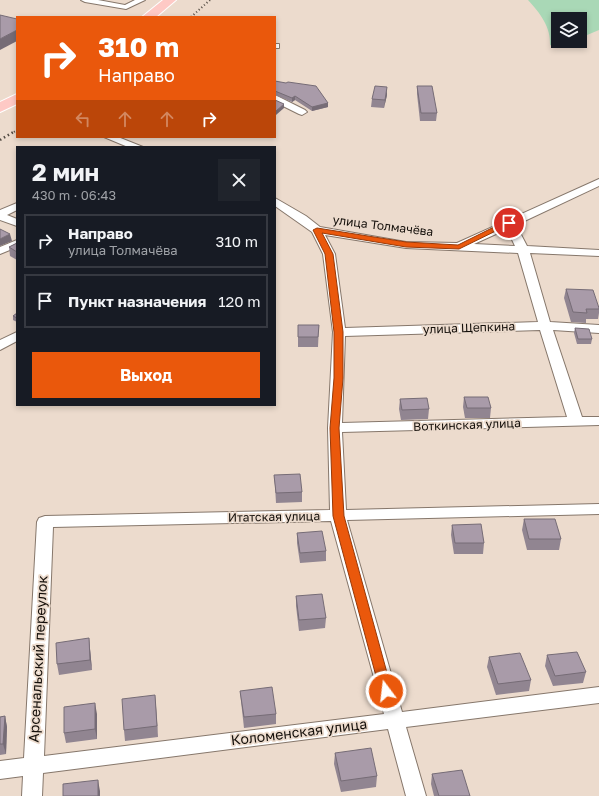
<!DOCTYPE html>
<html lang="ru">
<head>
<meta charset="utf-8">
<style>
  :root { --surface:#171b24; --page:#20242c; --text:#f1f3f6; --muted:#9ea1a6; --line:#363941; --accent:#ea580c }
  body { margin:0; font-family:"Golos Text",sans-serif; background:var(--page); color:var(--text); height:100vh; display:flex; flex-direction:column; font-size:15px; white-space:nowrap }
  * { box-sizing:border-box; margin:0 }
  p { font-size:13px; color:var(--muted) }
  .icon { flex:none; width:22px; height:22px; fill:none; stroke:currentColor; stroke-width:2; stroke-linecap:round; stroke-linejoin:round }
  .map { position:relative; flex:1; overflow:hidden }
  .panel { position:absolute; left:16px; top:146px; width:260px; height:260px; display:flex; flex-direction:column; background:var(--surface); border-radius:0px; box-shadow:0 2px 6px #0003 }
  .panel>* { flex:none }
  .top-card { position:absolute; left:16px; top:16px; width:260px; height:122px; border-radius:0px; box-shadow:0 2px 6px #0003; background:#ea580c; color:#fff; overflow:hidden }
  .fabs { position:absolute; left:551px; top:12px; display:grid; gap:8px }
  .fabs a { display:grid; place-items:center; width:36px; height:36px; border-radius:0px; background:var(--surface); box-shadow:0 2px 6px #0003; font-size:20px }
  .pin { position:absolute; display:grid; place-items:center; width:34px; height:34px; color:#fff; margin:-17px; border:2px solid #fff; border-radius:50%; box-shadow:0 1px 4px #0007 }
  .me { position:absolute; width:44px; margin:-22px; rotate:345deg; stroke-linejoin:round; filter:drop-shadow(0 0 3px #0008) }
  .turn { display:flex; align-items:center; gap:14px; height:84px; padding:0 16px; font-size:18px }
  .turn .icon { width:52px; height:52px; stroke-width:2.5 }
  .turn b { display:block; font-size:28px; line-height:34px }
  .lanes { display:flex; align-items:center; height:38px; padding:0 16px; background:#0003; justify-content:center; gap:20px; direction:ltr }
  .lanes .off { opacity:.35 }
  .round { display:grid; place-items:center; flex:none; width:42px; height:42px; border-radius:0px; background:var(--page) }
  .head { display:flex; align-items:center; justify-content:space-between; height:68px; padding:0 16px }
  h1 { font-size:24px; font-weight:700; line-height:30px }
  .primary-button { display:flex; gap:8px; margin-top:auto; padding:8px 16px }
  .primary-button a { flex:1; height:46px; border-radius:0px; background:var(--accent); color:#fff; font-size:16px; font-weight:700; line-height:46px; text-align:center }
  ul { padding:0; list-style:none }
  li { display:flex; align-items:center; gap:12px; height:54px; margin:0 8px 6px; padding:0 8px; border:2px solid var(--line); border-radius:0px }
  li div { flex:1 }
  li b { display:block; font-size:15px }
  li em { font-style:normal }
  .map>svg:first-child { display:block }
  .green { fill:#a9d8b6 }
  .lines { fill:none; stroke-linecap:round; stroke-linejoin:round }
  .street-casing { stroke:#86776b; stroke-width:2 }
  .primary-casing { stroke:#fff; stroke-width:2 }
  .street { fill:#fff; fill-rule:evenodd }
  .primary { fill:#fec9c5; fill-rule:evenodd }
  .rail-far1 { stroke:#514941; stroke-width:2; stroke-dasharray:1 2.5; stroke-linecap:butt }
  .rail { stroke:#514941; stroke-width:2.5; stroke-dasharray:1.5 3; stroke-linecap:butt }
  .wall { fill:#918591 }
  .shaded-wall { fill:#766c76 }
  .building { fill:#a99ba9; stroke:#766c76 }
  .route { fill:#ea580c; stroke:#983908 }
  .labels { text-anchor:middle; stroke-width:3.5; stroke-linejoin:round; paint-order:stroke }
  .street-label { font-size:12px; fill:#140f0a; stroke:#ecdbcd }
  .near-street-label { font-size:14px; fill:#140f0a; stroke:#ecdbcd }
</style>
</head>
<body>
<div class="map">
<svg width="599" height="796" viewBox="0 0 599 796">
  <rect width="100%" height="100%" fill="#ecdbcd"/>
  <path class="green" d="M 528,0 L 599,0 L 599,30 L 580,38 L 580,19 L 558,19 L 558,41 L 573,41 L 558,48 L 550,45 C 551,27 540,13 528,0 Z"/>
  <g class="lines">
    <defs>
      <g id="street">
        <path d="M 81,0 L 98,0 L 125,5 L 135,0 L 145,0 L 126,9 L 85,2 Z"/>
        <rect x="275" y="44" width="4" height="4"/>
        <path d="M 275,95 L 305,110 L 307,112 L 302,115 L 299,114 L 275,102 Z"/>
        <path d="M 104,137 L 118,137 L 143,147 L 128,147 Z"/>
        <path d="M 599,179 L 599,186 L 516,225 L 527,246 L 599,250 L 599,256 L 530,253 L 550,322 L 599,325 L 599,333 L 553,330 L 582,417 L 599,417 L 599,425 L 342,432 L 346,510 L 599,504 L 599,514 L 347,520 L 402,712 L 599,687 L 599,703 L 406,727 L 426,796 L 406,796 L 388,729 L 43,773 L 42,796 L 22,796 L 23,776 L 0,779 L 0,761 L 24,758 L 37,522 L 39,518 L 45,516 L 330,510 L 328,428 L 333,332 L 323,254 L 312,232 L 275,206 L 275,198 L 306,216 L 320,227 L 406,242 L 457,243 ZM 507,229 L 515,246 L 474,244 ZM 325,235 L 406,248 L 518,253 L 538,322 L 345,328 L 335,254 ZM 540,330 L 567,417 L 342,423 L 345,336 ZM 331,521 L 384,714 L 44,756 L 53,527 Z"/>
        <path d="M 17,203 L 17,210 L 7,215 L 17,219 L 17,226 L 0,220 L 0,210 Z"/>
        <path d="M 17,240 L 17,247 L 0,254 L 0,247 Z"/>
        <path d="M 17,332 L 17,341 L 0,350 L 0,340 Z"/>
      </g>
      <g id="primary">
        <path d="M 163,0 L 176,0 L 156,17 L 142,17 Z"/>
        <path d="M 17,94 L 17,104 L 0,112 L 0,102 Z"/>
      </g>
    </defs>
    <use href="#street" class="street-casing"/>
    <use href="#primary" class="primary-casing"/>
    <use href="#street" class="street"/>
    <use href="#primary" class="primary"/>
    <g class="rail-far1">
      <path d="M 191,17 L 210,0"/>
      <path d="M 14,132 L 17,130"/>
    </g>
    <path class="rail" d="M 0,140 L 15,131"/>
  </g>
  <g class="wall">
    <path d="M 275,81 L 328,103 L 328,107 L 312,111 L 295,100 L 292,102 L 275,95 Z"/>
    <path d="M 417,86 L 437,113 L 436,121 L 420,121 L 417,94 Z"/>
    <path d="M 387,95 L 384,108 L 371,107 L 372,99 Z"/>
    <path d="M 17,243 L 17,260 L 10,256 L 9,247 Z"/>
    <path d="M 566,289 L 599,308 L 599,313 L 598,319 L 586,319 L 586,323 L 571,322 L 564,298 Z"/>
    <path d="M 17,313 L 17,322 L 13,320 L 13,316 Z"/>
    <path d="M 319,325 L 318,347 L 298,347 L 298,337 Z"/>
    <path d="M 575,328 L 592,339 L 591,344 L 577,344 L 574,333 Z"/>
    <path d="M 464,397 L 491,408 L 490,418 L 465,418 L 463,407 Z"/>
    <path d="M 400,399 L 429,409 L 428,419 L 401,420 L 399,409 Z"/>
    <path d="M 274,475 L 302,492 L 302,502 L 276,503 L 275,486 Z"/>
    <path d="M 524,519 L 561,539 L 559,550 L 527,550 L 522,530 Z"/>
    <path d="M 452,525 L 484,543 L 483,554 L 454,554 L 451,535 Z"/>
    <path d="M 297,533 L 326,551 L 326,561 L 300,563 L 297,543 Z"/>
    <path d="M 296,596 L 326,618 L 325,628 L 299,631 L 296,606 Z"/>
    <path d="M 89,638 L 90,649 L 92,670 L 59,675 L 57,664 Z"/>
    <path d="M 547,655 L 586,672 L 583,683 L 553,686 L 545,666 Z"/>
    <path d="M 489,657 L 531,680 L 529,691 L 496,695 L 487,667 Z"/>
    <path d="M 240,691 L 276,714 L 276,724 L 244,728 L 241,701 Z"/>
    <path d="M 155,695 L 158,737 L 125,741 L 124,730 Z"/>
    <path d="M 97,714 L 97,739 L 66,743 L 64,733 Z"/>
    <path d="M 5,716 L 7,727 L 6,754 L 0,755 L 0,717 Z"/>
    <path d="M 335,753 L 377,776 L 376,787 L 341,792 L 334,764 Z"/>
    <path d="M 432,774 L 470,796 L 434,796 L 431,784 Z"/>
  </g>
  <g class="shaded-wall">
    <path d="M 17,30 L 17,41 L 0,50 L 0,39 Z"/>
    <path d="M 387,87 L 387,95 L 384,108 L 385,100 Z"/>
    <path d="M 295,96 L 295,100 L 292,102 L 292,98 Z"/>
    <path d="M 328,103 L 328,107 L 312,111 L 312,107 Z"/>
    <path d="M 284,104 L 284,108 L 276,115 L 276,111 Z"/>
    <path d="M 10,234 L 12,241 L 0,246 L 0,239 Z"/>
    <path d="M 89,638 L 90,649 L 92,670 L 90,660 Z"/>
    <path d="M 155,695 L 156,706 L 158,737 L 157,726 Z"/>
    <path d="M 95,703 L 97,714 L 97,739 L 95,729 Z"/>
    <path d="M 5,716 L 7,727 L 6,754 L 3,744 Z"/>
    <path d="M 98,780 L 100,791 L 100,796 L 98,796 Z"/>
  </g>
  <g class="building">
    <path d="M 0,15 L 17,19 L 17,30 L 0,39 Z"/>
    <path d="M 275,81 L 286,83 L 288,82 L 316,86 L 328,103 L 312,107 L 295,96 L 292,98 L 275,91 Z"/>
    <path d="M 375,86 L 387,87 L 385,100 L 372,99 Z"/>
    <path d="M 417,86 L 432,86 L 437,113 L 421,113 Z"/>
    <path d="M 275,100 L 284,104 L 276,111 L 275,111 Z"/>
    <path d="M 0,229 L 10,234 L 0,239 Z"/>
    <path d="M 17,243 L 17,252 L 9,247 Z"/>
    <path d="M 566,289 L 593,290 L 599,308 L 599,309 L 586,309 L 587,313 L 573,312 Z"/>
    <path d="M 17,313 L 17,318 L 13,316 Z"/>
    <path d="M 298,325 L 319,325 L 318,337 L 298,337 Z"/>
    <path d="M 575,328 L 589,329 L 592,339 L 578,339 Z"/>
    <path d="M 464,397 L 488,397 L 491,408 L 467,408 Z"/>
    <path d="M 427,398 L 429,409 L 402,410 L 400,399 Z"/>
    <path d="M 300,474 L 302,492 L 276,493 L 274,475 Z"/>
    <path d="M 524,519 L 555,519 L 561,539 L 529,539 Z"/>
    <path d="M 481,524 L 484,543 L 455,543 L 452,525 Z"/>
    <path d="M 322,531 L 326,551 L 300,553 L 297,533 Z"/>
    <path d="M 322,594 L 326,618 L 299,620 L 296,596 Z"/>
    <path d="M 89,638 L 90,660 L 57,664 L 56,643 Z"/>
    <path d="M 577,652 L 586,672 L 555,676 L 547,655 Z"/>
    <path d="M 520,653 L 531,680 L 498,684 L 489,657 Z"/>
    <path d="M 272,687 L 276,714 L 244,717 L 240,691 Z"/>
    <path d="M 155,695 L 157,726 L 124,730 L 122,699 Z"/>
    <path d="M 95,703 L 95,729 L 64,733 L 64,707 Z"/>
    <path d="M 5,716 L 3,744 L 0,744 L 0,717 Z"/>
    <path d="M 371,748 L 377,776 L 341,781 L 335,753 Z"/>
    <path d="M 462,770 L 470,796 L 439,796 L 432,774 Z"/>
    <path d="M 98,780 L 98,796 L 63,796 L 63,784 Z"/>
  </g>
  <path class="route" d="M 506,221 L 512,223 L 459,249 L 406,247 L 322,233 L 333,254 L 343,332 L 343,378 L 339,428 L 344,516 L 392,691 L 391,694 L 386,696 L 382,694 L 380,691 L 333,516 L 330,428 L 334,378 L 334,332 L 325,254 L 313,230 L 317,228 L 406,242 L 458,245 Z"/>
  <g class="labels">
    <g class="street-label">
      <text transform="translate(383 226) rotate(7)" y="4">улица Толмачёва</text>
      <text transform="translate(469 328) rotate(-2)" y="4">улица Щепкина</text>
      <text transform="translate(467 425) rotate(-2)" y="4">Воткинская улица</text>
      <text transform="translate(274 517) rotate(-1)" y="4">Итатская улица</text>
    </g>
    <g class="near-street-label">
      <text transform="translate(38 659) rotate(-87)" y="5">Арсенальский переулок</text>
      <text transform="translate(299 732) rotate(-7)" y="5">Коломенская улица</text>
    </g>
  </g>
</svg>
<div class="fabs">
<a><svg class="icon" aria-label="layers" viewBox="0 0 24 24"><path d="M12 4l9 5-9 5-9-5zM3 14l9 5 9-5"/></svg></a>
</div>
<div class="pin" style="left:509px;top:223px;background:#d93025"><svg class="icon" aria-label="arrive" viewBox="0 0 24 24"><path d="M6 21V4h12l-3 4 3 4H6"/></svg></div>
<svg class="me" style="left:386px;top:691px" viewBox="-20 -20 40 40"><circle r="17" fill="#ea580c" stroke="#fff" stroke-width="3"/><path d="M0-11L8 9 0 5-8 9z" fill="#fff"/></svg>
<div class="top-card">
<div class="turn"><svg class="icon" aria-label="right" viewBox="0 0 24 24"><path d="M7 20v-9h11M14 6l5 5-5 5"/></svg><div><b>310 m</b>Направо</div></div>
<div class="lanes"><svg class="icon off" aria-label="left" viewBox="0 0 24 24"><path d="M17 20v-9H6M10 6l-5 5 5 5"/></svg><svg class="icon off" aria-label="ahead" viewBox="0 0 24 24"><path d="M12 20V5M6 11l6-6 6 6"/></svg><svg class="icon off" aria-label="ahead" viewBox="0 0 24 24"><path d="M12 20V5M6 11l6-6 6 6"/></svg><svg class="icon" aria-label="right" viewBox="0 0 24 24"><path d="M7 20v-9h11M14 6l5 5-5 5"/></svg></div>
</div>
<section class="panel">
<div class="head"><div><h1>2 мин</h1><p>430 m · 06:43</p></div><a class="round"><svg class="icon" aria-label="close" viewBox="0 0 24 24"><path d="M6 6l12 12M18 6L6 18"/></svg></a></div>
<ul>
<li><svg class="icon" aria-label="right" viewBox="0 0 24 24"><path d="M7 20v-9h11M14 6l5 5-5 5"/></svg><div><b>Направо</b><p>улица Толмачёва</p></div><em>310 m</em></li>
<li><svg class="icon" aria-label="arrive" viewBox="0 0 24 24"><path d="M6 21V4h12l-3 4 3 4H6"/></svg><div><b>Пункт назначения</b></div><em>120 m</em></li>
</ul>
<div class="primary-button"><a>Выход</a></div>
</section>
</div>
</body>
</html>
